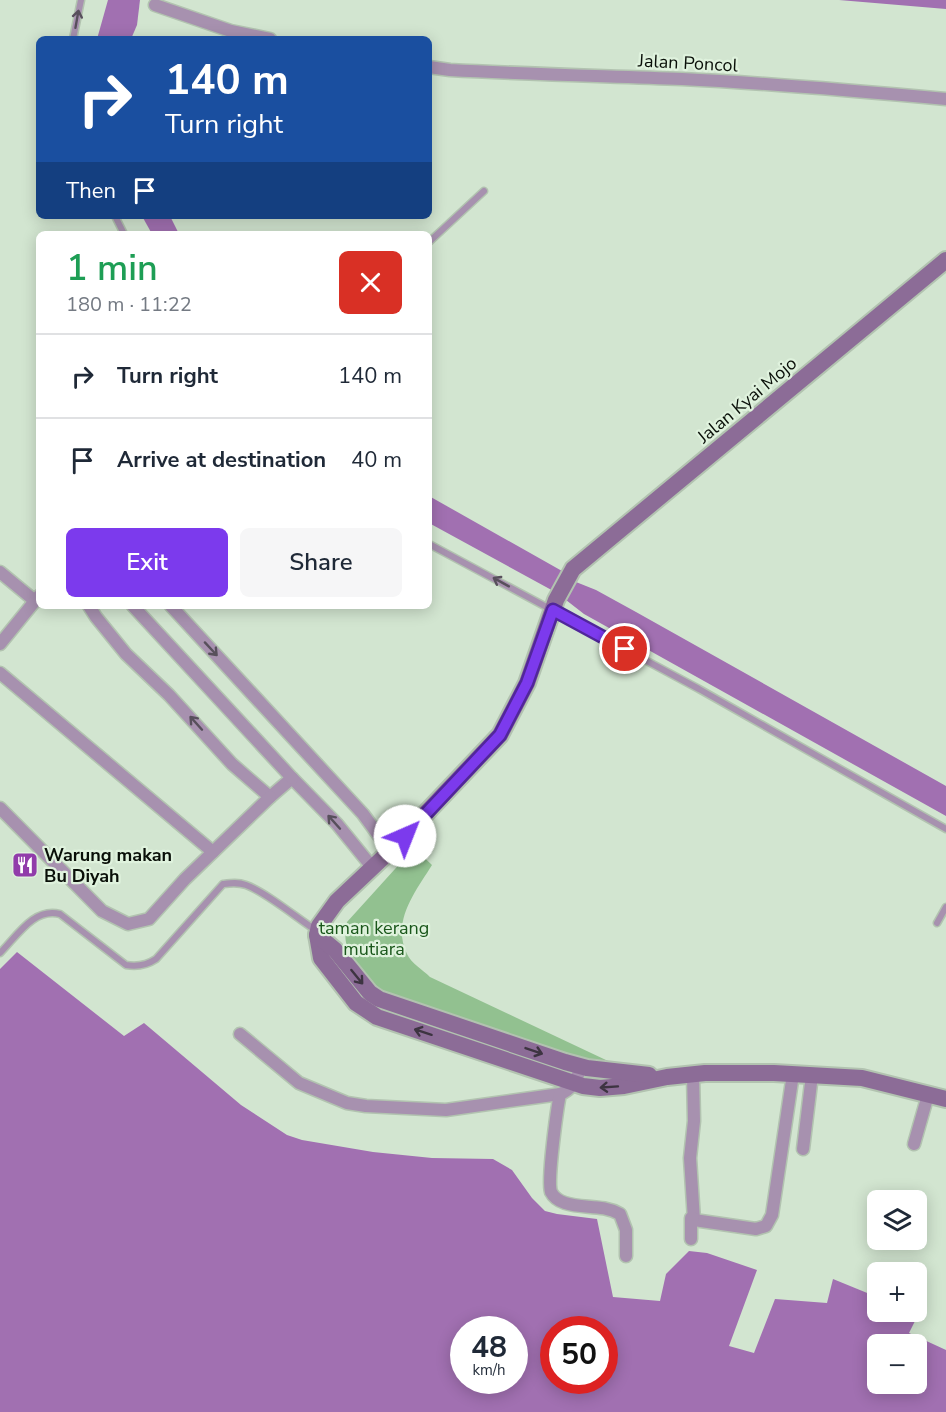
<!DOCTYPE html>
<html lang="en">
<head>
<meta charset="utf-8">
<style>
  :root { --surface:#fff; --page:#f6f6f7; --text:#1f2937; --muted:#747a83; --line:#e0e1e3; --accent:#7c3aed }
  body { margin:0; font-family:"Nunito Sans",sans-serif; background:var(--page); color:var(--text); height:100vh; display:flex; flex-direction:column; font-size:22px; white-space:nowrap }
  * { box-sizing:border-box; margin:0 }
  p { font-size:20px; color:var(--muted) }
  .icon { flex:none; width:33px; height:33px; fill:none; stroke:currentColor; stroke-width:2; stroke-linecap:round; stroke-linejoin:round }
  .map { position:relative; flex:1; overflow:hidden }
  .details { position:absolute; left:36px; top:231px; width:396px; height:378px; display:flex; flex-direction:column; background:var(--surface); border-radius:9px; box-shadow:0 3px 15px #0003 }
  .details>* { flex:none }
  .top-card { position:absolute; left:36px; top:36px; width:396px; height:183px; border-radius:9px; box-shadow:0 3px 15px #0003; background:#1a4fa0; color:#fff; overflow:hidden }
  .controls { position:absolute; left:867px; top:1190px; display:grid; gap:12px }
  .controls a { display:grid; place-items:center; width:60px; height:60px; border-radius:9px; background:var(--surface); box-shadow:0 3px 15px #0003; font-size:30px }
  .speed { position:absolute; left:450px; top:1316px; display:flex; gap:12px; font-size:30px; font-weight:700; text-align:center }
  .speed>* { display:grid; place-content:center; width:78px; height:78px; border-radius:50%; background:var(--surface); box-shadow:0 3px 15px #0003; line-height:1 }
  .speed small { font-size:15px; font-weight:400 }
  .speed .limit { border:9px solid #d22; background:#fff; color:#111 }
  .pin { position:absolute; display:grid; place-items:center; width:51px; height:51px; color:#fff; margin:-26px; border:3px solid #fff; border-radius:50%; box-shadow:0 2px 6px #0007 }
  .me { position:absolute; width:66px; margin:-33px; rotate:44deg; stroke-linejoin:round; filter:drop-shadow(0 0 4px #0008) }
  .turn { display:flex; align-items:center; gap:21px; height:126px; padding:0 30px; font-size:27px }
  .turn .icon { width:78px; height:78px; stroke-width:2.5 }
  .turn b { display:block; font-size:42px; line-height:51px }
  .then { display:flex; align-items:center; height:57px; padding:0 30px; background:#0003; gap:12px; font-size:22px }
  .round { display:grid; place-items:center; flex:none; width:63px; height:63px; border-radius:9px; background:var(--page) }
  .head { display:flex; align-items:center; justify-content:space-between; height:102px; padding:0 30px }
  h1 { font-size:36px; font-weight:600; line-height:45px; color:#1e9e55 }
  .button { display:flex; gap:12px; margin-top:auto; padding:12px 30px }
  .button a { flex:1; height:69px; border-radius:9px; background:var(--accent); color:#fff; font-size:24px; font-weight:600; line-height:69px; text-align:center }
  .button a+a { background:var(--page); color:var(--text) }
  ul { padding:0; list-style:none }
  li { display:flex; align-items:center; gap:18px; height:84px; padding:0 30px; border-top:2px solid var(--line) }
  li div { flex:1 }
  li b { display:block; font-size:22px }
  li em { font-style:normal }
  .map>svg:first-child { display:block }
  .green { fill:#92c190 }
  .water { fill:#a170b1; fill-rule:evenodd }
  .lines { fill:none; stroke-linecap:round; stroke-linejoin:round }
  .lane-casing { stroke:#b2c3b0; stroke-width:9 }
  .street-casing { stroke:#b2c3b0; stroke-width:15 }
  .secondary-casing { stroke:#b2c3b0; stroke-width:20 }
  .lane { stroke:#a791af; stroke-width:6 }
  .street { stroke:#a791af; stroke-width:12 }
  .secondary { stroke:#8c6c97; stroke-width:16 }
  .oneway { stroke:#58505c }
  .oneway2 { stroke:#3d3441 }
  .route-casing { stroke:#51269a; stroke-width:15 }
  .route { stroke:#7c3aed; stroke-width:10 }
  .labels { text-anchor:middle; stroke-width:4.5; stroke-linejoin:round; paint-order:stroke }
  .street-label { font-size:18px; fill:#090f08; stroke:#dff2dd }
  .poi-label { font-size:18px; font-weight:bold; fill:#090f08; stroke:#dff2dd; text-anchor:start }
  .park-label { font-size:18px; fill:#1a571b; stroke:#dff2dd }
</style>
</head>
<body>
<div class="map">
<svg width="946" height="1412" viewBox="0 0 946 1412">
  <rect width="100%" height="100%" fill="#d2e5d0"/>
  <path class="green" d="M 414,848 L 432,865 C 416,891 391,921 407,954 C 411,963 423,970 430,977 L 625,1069 L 583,1064 L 382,991 C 361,970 339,954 347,922 Z"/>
  <g class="water">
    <path d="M 108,0 L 140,0 L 137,25 L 131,39 L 97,39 Z"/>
    <path d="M 839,0 L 946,0 L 946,9 Z"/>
    <path d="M 142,216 L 170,216 L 179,234 L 152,234 Z"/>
    <path d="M 429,496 L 562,571 L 571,580 L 596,590 L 636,612 L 946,786 L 946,816 L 584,614 L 557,593 L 429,523 Z"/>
    <path d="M 17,952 L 124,1036 L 144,1023 L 241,1105 L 287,1135 L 302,1140 L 373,1152 L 432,1158 L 493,1159 L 512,1170 L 532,1198 L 545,1211 L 557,1214 L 597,1219 L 613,1297 L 660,1301 L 666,1274 L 689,1251 L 707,1253 L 757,1270 L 729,1346 L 754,1353 L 775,1299 L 827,1303 L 833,1279 L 877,1297 L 878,1311 L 913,1311 L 919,1313 L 909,1333 L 946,1350 L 946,1412 L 0,1412 L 0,969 ZM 464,1329 L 514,1329 L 514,1380 L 464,1380 ZM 554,1329 L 604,1329 L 604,1380 L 554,1380 ZM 878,1344 L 916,1344 L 916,1383 L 878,1383 Z"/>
  </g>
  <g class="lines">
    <defs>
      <g id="lane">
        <path d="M 73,39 L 81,0"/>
        <path d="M 115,216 L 124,234"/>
        <path d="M 429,242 L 484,191"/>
        <path d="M 429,544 L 699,689 L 946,829"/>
        <path d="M 937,923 L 946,907"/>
        <path d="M 0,953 C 17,936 34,907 60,914 L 126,965 C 137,967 147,965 156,959 L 223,884 C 231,883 238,882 246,885 C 266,892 298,919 317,931"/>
      </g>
      <g id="street">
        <path d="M 155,5 L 231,31 L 270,39"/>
        <path d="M 429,67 L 450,70 C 527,74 605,76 682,79 C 770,83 858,91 946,99"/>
        <path d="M 0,572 L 35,601"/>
        <path d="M 89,606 L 96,617 L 126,654 L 169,695 L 232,764 L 270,797 L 292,778 L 337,824 L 372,867"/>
        <path d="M 133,606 L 292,778"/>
        <path d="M 171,606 L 363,814 L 390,851"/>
        <path d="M 0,644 L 39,596"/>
        <path d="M 0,673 L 213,852"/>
        <path d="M 0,808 L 102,911 L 128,924 L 149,919 L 185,879 L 270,797"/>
        <path d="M 240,1034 L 299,1083 L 347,1103 L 366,1106 L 446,1110 L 560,1094"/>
        <path d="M 582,1066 C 576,1079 573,1089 560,1094 C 557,1109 547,1180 551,1192 C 554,1198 559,1201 565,1203 C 583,1209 602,1204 620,1214 L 626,1230 L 626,1256"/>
        <path d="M 693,1074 L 694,1121 L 690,1158 L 694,1220 L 756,1229 L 766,1226 L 772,1215 L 793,1074"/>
        <path d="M 914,1144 L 928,1095"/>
        <path d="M 803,1149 L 812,1075"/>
        <path d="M 691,1239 L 691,1218 L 693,1218"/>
      </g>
      <g id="secondary">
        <path d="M 946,260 L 573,569 L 556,600 L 527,683 L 500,735 L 390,851 L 337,901 L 319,926 L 317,935 L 321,958 L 356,1003 L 377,1017 L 583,1086 L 600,1088 L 624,1086 L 667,1077 L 705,1073 L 774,1073 L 862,1078 L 946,1099"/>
        <path d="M 317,935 L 335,950 L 370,993 L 379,999 L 565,1062 L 587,1068 L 649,1075"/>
      </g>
    </defs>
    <use href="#lane" class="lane-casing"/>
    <use href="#street" class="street-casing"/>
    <use href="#secondary" class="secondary-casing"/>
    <use href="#lane" class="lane"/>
    <use href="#street" class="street"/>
    <use href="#secondary" class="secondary"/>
  </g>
  <defs><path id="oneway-shaft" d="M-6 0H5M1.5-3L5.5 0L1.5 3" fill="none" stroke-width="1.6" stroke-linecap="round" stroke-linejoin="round" transform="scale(1.5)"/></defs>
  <g class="oneway">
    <use href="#oneway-shaft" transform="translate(77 19) rotate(-80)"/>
    <use href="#oneway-shaft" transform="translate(501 582) rotate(-151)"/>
    <use href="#oneway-shaft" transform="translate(211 649) rotate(47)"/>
    <use href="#oneway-shaft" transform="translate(196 723) rotate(-132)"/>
    <use href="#oneway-shaft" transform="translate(334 822) rotate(-132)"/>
  </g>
  <g class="oneway2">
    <use href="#oneway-shaft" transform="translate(357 977) rotate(51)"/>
    <use href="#oneway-shaft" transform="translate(423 1032) rotate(-162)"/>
    <use href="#oneway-shaft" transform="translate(534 1051) rotate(19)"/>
    <use href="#oneway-shaft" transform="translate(609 1087) rotate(176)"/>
  </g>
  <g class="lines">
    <defs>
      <path id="route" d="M 405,836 L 500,735 L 527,683 L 553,610 L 625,649"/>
    </defs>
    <use href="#route" class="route-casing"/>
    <use href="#route" class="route"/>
  </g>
  <defs>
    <symbol id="restaurant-square" viewBox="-11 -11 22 22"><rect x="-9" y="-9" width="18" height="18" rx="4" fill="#913caa" stroke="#dff2dd"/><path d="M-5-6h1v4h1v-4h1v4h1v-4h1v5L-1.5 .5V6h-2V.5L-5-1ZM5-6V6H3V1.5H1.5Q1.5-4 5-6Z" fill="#fff"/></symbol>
  </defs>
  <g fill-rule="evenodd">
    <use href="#restaurant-square" x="10" y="850" width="30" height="30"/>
  </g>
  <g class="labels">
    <g class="street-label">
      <text transform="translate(688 63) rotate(3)" y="6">Jalan Poncol</text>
      <text transform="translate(747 400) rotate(-40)" y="6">Jalan Kyai Mojo</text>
    </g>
    <g class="poi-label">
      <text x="44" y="861">Warung makan<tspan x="44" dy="21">Bu Diyah</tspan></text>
    </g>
    <g class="park-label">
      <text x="374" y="934">taman kerang<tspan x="374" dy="21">mutiara</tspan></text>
    </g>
  </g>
</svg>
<div class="controls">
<a><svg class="icon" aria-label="layers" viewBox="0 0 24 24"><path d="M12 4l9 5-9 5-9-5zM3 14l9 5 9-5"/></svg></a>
<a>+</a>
<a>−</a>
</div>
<div class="speed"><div>48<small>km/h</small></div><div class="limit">50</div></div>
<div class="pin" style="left:625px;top:649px;background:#d93025"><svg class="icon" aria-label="arrive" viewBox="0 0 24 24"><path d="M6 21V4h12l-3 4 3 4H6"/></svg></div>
<svg class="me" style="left:405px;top:836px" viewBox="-20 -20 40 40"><circle r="19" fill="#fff"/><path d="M0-13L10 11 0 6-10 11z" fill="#7c3aed"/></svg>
<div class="top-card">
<div class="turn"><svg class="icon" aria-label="right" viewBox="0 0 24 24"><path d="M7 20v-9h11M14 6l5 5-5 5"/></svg><div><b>140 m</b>Turn right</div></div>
<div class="then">Then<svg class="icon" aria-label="arrive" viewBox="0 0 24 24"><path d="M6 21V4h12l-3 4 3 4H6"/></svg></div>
</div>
<section class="details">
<div class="head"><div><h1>1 min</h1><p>180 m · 11:22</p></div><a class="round" style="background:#d93025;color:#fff"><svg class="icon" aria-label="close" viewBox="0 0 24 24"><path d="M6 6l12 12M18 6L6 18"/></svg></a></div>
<ul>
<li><svg class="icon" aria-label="right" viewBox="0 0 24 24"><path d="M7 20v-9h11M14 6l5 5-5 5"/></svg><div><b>Turn right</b></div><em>140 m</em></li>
<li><svg class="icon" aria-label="arrive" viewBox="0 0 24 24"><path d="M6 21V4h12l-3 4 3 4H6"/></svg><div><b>Arrive at destination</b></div><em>40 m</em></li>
</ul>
<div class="button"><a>Exit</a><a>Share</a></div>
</section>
</div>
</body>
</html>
